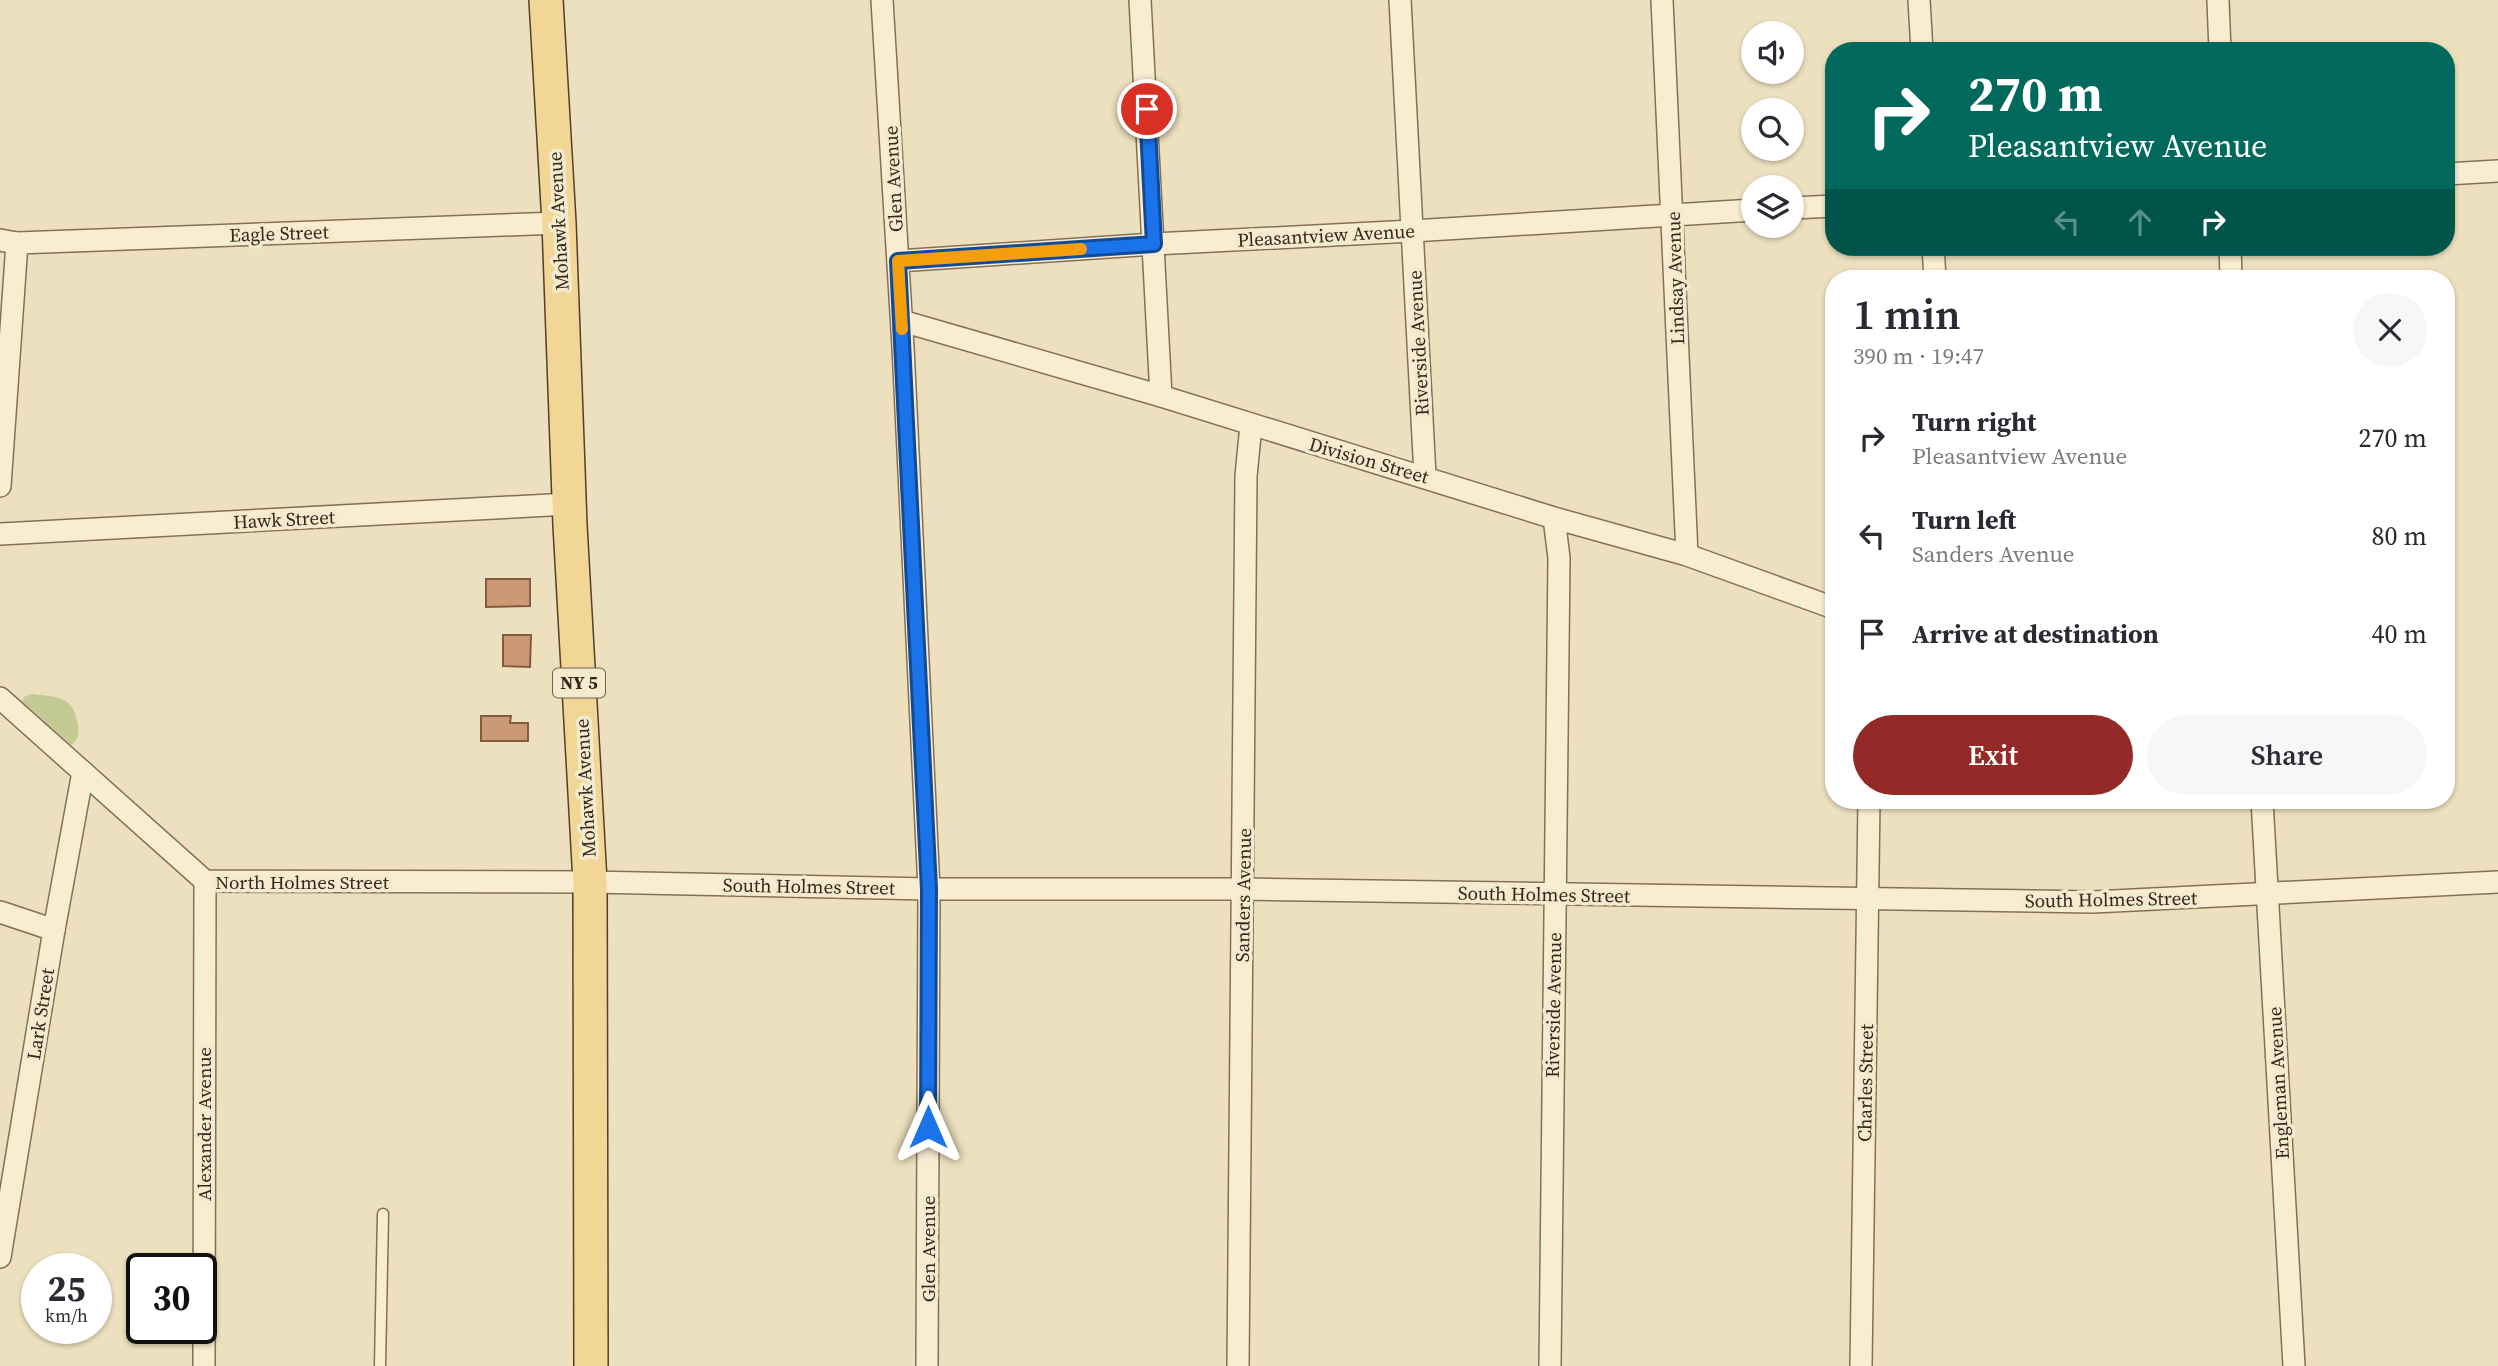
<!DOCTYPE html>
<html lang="en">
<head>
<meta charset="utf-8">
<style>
  :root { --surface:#fff; --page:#f7f7f7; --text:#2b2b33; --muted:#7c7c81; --accent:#932a28 }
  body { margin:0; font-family:"Source Serif 4",serif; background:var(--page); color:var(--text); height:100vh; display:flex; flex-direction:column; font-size:26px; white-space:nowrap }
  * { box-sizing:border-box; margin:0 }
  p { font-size:23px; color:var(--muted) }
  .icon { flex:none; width:38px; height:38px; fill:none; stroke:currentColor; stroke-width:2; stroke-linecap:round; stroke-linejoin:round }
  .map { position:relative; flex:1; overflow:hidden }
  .details { position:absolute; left:1825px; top:270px; width:630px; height:539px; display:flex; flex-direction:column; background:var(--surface); border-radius:28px; box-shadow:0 2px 5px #0004 }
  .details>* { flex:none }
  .banner { position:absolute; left:1825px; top:42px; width:630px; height:214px; border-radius:28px; box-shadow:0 2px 5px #0004; background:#00695c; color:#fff; overflow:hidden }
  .fabs { position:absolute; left:1741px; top:21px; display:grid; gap:14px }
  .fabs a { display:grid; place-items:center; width:63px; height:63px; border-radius:50%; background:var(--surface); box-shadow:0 2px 5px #0004; font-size:35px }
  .speed { position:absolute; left:21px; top:1253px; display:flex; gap:14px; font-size:35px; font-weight:700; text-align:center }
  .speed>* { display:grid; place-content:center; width:91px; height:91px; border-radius:50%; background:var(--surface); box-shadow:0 2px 5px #0004; line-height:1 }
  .speed small { font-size:18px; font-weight:400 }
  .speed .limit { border:4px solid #111; border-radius:10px; background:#fff; color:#111 }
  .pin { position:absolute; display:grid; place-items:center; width:60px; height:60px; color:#fff; margin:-30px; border:4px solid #fff; border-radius:50%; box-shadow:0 2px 7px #0007 }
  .me { position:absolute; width:77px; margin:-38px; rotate:0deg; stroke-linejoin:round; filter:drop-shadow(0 0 5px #0008) }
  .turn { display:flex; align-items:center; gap:24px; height:147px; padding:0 28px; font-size:32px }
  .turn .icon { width:91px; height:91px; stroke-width:2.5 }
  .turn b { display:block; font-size:49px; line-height:60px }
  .lanes { display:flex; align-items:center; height:66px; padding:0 28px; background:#0003; justify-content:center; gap:35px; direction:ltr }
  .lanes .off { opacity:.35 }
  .round { display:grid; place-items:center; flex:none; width:74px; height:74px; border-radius:37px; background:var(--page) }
  .summary { display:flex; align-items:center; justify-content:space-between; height:119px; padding:0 28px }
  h1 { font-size:42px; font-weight:600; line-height:52px }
  .primary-button { display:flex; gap:14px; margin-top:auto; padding:14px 28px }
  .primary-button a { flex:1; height:80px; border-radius:42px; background:var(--accent); color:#fff; font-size:28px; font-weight:600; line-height:80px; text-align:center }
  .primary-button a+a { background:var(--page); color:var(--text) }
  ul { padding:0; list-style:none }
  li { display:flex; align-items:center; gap:21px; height:98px; padding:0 28px }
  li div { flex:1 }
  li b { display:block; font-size:26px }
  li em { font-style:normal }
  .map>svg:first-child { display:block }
  .green { fill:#c3ca93 }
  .building { fill:#cb9a74; stroke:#845b3e; stroke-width:2 }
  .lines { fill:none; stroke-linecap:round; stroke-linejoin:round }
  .service-casing { stroke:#857057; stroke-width:13 }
  .minor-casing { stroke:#857057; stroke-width:24 }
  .primary-casing { stroke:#523f2c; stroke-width:36 }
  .service { stroke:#f8edd1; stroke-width:10 }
  .minor { stroke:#f8edd1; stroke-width:21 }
  .primary { stroke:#f1d695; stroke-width:33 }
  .route-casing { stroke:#114b97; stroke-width:18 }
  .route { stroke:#1a73e8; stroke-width:12 }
  .slow { stroke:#f59e0b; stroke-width:12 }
  .labels { text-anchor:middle; stroke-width:7; stroke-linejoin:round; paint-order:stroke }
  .shield { fill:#f4eace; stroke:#6e6251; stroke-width:2 }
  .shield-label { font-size:18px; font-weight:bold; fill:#34281c }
  .street-label { font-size:19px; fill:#34281c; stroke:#f4eace }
</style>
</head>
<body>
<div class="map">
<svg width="2498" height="1366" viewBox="0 0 2498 1366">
  <rect width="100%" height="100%" fill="#ede0be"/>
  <path class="green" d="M 32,694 C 58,697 73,695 78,725 C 79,734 78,740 71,745 L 22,701 L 24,697 Z"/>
  <g class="building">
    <path d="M 486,579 L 530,579 L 530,606 L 486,607 Z"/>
    <path d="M 503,635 L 531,635 L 530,667 L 503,666 Z"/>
    <path d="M 481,716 L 511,716 L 510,723 L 528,723 L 528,741 L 481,741 Z"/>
  </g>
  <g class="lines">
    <defs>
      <path id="service" d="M 380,1366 L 383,1214"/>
      <g id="minor">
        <path d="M 882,0 L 903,347 L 929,889 L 927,1366"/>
        <path d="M 1140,0 L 1161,396"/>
        <path d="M 1400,0 L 1425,476"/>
        <path d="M 1662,0 L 1687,555"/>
        <path d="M 1919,0 L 1922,51"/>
        <path d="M 2218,0 L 2220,51"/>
        <path d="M 2446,174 L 2498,171"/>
        <path d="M 1792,208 L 1834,206"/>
        <path d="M 0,240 L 17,243 L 559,223"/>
        <path d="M 1933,247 L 1935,278"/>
        <path d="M 2230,247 L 2231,278"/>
        <path d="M 898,261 L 1154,244 L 1412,231 L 1754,210"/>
        <path d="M 902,321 L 1161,396 L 1554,518 L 1687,555 L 1834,608"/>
        <path d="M 0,486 L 17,243"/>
        <path d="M 0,534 L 569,504"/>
        <path d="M 0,698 L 205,881 L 590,882 L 929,889 L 1244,889 L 2093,902 L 2498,882"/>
        <path d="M 2262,800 L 2294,1366"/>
        <path d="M 0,912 L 54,930"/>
        <path d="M 0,1257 L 54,930 L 83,772"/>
        <path d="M 204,1366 L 205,881"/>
        <path d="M 1238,1366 L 1246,476 L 1251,425"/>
        <path d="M 1550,1366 L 1559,558 L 1554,518"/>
        <path d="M 1861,1366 L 1869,800"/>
      </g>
      <path id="primary" d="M 546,0 L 559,223 L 570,525 L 590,882 L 591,1366"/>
    </defs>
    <use href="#service" class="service-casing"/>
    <use href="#minor" class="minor-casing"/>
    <use href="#primary" class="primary-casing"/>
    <use href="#service" class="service"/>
    <use href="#minor" class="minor"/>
    <use href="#primary" class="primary"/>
  </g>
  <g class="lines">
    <defs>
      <path id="route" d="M 928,1127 L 929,889 L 898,261 L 1154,244 L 1147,109"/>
    </defs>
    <use href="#route" class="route-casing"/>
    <use href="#route" class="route"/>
    <path class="slow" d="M 902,329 L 898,261 L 1081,249"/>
  </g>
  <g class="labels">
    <rect class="shield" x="553" y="668.5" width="52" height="29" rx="5"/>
    <g class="shield-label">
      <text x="579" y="689">NY 5</text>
    </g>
    <g class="street-label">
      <text transform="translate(893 179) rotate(-93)" y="7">Glen Avenue</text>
      <text transform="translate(558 221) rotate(-93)" y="7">Mohawk Avenue</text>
      <text transform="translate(279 233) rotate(-2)" y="7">Eagle Street</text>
      <text transform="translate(1326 235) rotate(-3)" y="7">Pleasantview Avenue</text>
      <text transform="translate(1675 278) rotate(-92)" y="7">Lindsay Avenue</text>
      <text transform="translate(1418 343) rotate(-93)" y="7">Riverside Avenue</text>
      <text transform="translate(1369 460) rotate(16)" y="7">Division Street</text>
      <text transform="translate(284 519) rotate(-3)" y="7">Hawk Street</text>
      <text transform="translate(585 788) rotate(-93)" y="7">Mohawk Avenue</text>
      <text x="302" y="889">North Holmes Street</text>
      <text transform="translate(809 886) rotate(1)" y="7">South Holmes Street</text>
      <text transform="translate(1544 894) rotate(1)" y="7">South Holmes Street</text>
      <text transform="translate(1243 895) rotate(-89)" y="7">Sanders Avenue</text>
      <text transform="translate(2111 899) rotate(-1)" y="7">South Holmes Street</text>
      <text transform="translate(1553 1005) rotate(-89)" y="7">Riverside Avenue</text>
      <text transform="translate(40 1014) rotate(-81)" y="7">Lark Street</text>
      <text transform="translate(1865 1083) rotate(-89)" y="7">Charles Street</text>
      <text transform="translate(2278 1083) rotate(-93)" y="7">Engleman Avenue</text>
      <text transform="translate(204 1124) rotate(-90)" y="7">Alexander Avenue</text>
      <text transform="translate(928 1249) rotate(-90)" y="7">Glen Avenue</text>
    </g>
  </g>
</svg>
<div class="fabs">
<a><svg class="icon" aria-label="sound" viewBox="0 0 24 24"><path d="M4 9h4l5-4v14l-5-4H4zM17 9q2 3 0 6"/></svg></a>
<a><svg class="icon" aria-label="search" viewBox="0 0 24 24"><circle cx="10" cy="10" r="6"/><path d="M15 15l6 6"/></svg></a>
<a><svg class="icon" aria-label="layers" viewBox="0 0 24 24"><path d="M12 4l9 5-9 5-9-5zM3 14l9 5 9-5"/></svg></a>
</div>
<div class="speed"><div>25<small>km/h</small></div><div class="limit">30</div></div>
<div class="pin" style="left:1147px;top:109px;background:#d93025"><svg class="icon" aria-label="arrive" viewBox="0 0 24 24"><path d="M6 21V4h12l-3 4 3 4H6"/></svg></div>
<svg class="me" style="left:928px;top:1127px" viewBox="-20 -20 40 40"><path d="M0-17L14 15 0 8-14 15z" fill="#1a73e8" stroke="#fff" stroke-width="4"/></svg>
<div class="banner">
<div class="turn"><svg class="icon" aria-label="right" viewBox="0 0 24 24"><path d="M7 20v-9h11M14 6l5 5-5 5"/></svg><div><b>270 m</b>Pleasantview Avenue</div></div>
<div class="lanes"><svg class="icon off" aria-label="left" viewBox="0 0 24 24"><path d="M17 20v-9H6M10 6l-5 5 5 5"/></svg><svg class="icon off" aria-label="ahead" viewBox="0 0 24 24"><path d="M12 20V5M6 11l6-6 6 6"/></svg><svg class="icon" aria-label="right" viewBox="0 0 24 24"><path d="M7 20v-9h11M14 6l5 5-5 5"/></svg></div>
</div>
<section class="details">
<div class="summary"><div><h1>1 min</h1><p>390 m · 19:47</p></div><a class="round"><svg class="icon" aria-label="close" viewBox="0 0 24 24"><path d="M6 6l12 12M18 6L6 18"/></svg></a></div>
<ul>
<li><svg class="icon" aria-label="right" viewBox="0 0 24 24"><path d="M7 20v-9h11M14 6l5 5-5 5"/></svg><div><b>Turn right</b><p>Pleasantview Avenue</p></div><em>270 m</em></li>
<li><svg class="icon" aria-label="left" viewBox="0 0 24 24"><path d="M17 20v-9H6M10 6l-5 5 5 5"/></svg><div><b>Turn left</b><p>Sanders Avenue</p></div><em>80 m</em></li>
<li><svg class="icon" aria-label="arrive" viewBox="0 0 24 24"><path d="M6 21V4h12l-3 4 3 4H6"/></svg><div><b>Arrive at destination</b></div><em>40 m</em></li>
</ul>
<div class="primary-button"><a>Exit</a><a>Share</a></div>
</section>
</div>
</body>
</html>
